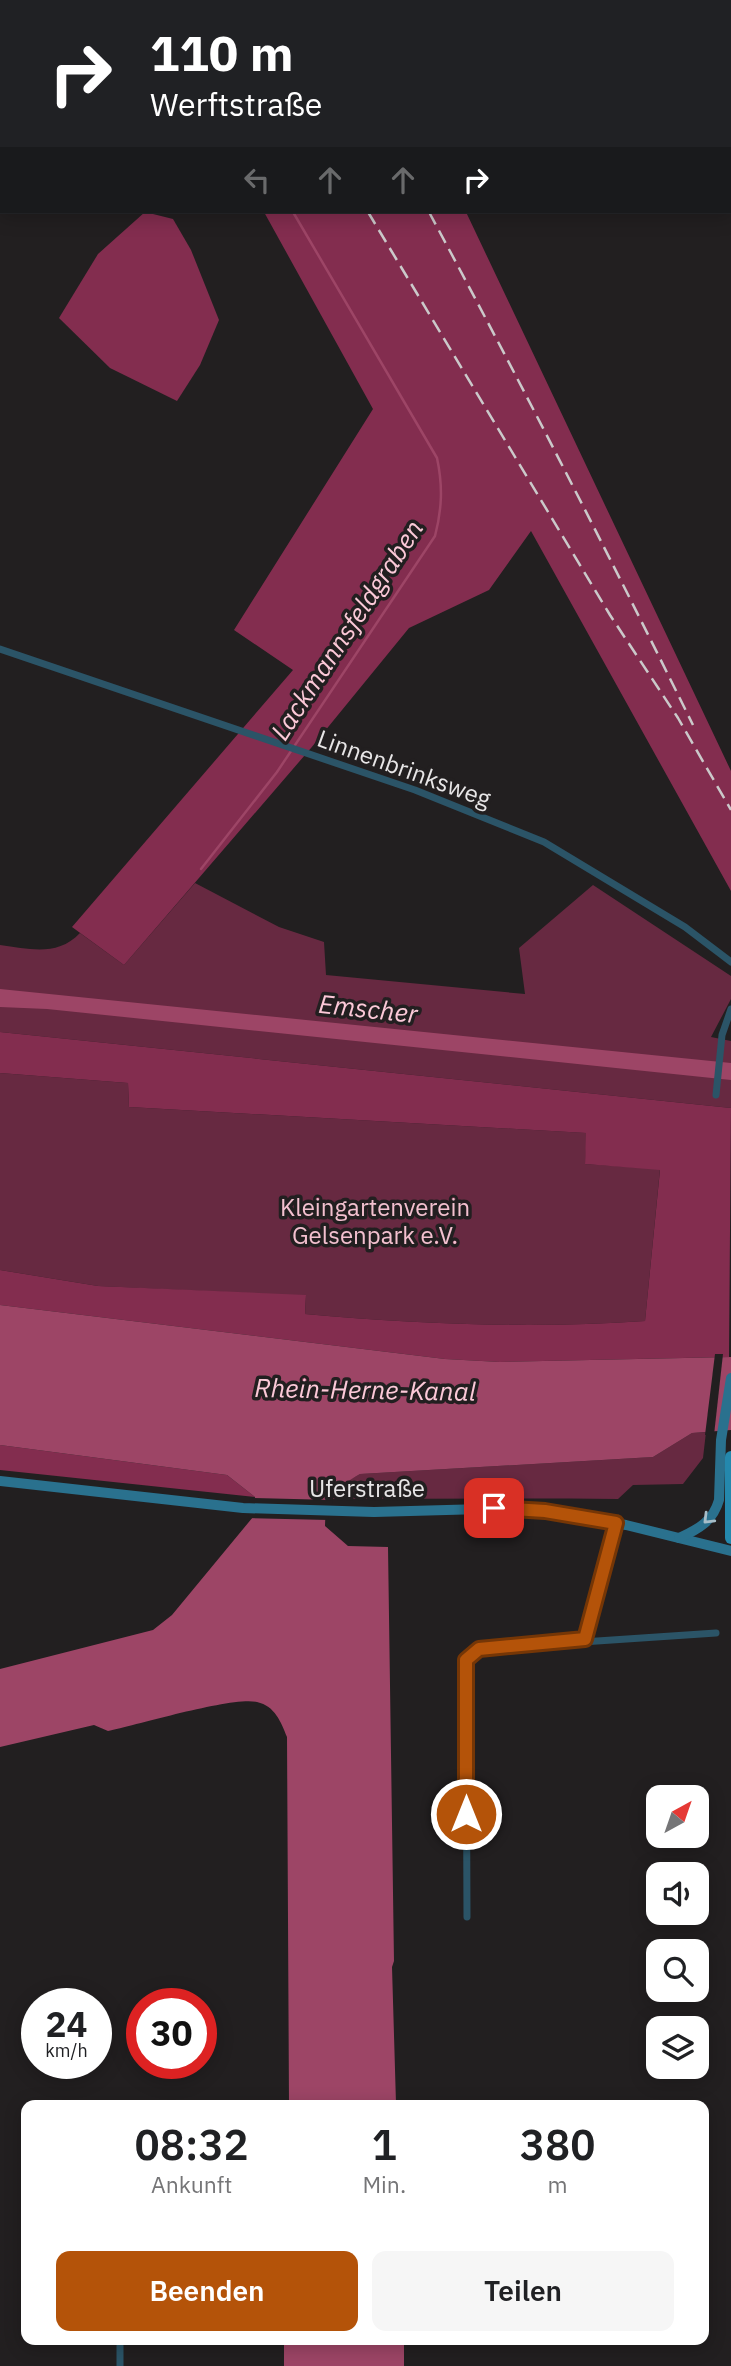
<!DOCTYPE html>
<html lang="de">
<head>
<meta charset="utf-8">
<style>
  :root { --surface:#fff; --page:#f6f6f6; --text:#202124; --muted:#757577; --accent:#b45309 }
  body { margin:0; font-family:"IBM Plex Sans",sans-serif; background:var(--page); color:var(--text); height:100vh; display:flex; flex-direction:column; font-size:26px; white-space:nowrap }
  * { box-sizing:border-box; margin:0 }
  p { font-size:23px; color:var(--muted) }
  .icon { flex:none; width:38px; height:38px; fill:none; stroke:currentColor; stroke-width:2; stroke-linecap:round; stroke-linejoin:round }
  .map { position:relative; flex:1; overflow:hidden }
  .sheet { position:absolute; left:21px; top:2100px; width:688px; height:245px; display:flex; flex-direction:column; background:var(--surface); border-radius:14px; box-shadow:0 4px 18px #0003 }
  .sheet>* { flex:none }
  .banner { position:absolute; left:0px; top:0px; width:732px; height:214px; box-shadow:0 4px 18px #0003; background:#202124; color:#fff; overflow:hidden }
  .needle { width:46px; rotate:40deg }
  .tools { position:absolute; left:646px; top:1785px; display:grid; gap:14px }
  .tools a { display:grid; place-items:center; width:63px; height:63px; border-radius:14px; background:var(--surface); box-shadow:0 4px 18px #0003; font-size:35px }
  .speed { position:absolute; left:21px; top:1988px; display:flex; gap:14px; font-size:35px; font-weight:700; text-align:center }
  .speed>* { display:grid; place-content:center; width:91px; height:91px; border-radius:50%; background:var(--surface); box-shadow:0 4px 18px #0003; line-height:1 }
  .speed small { font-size:18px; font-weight:400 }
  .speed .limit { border:10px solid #d22; background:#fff; color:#111 }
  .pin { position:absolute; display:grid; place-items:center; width:60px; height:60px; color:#fff; margin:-30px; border-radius:14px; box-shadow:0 4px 10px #0006 }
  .me { position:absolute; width:77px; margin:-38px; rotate:0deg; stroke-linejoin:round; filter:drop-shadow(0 0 5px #0008) }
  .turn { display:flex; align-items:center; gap:24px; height:147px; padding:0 35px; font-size:32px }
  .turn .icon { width:91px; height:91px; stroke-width:2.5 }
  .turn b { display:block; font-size:49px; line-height:60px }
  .lanes { display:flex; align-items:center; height:66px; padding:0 35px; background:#0003; justify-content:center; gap:35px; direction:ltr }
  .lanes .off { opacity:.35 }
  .eta { display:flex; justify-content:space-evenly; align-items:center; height:119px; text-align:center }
  .eta b { font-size:42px; font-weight:600; line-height:49px }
  .primary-button { display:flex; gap:14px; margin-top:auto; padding:14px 35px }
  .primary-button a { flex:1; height:80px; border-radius:14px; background:var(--accent); color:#fff; font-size:28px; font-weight:600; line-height:80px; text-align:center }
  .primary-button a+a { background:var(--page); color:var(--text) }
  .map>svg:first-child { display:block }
  .green { fill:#672941 }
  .forest { fill:#832d4f }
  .water { fill:#9d4566 }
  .pier { fill:#221f20 }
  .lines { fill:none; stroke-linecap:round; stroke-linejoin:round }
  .stream { stroke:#9d4566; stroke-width:2.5 }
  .street { stroke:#2b5467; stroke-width:7 }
  .secondary { stroke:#2a718e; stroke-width:10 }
  .primary { stroke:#2488ad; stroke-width:12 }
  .rail { stroke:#cbc9ca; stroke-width:2.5; stroke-dasharray:14 7; stroke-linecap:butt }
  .oneway { stroke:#a6bdc8 }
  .route-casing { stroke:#753606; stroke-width:18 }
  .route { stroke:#b45309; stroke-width:12 }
  .labels { text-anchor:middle; stroke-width:7; stroke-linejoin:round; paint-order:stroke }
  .street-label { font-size:24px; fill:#e8e6e7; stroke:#221f20 }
  .park-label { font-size:24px; fill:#f3c0cf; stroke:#221f20 }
  .water-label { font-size:26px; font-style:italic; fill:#fcc9d8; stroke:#221f20 }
</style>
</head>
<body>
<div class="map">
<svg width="731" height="2366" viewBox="0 0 731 2366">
  <rect width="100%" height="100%" fill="#221f20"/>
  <g class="green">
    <path d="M 195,883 L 279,927 L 324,942 L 326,975 L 525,994 L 519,948 L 593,885 L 731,976 L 731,999 L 711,1037 L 731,1041 L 731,1108 L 0,1032 L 0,945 C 30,949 57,957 80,933 L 124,965 Z"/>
    <path d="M 0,1073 L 128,1083 L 129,1107 L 587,1133 L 585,1164 L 660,1169 L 645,1321 C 532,1329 417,1324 305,1314 L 306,1296 L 98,1286 L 0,1270 Z"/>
    <path d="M 706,1432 L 703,1458 L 683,1484 L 633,1485 L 618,1499 C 521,1498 426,1499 330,1499 L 336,1487 L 360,1474 L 653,1457 L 692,1433 Z"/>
  </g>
  <g class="forest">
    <path d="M 147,0 L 386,0 L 387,2 L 148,2 Z"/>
    <path d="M 145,212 L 173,219 L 191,250 L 219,320 L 200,365 L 177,401 L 110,368 L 59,318 L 98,254 Z"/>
    <path d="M 264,212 L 466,212 L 731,771 L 731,891 L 531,531 L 489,590 L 409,628 L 311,748 L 124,965 L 72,927 L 293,670 L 234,630 L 373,409 Z"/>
    <path d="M 0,1032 L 731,1108 L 729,1357 L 500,1362 L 445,1359 L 0,1305 L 0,1270 L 98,1286 L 306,1295 L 305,1314 C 418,1324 532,1329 645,1321 L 660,1170 L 585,1164 L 586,1133 L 129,1107 L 128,1083 L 0,1073 Z"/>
    <path d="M 0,1445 L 227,1475 L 255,1497 L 0,1470 Z"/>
  </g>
  <g class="water">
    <path d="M 0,989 L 731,1063 L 731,1080 L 47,1009 L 0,1007 Z"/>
    <path d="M 0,1305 L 445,1359 L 500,1362 L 731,1357 L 731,1430 L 692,1433 L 653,1457 L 360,1474 C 336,1488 326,1497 325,1526 L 348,1546 L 388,1547 L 394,1961 L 392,1967 L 396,2103 L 401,2105 L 289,2105 L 287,1737 C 281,1722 275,1706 257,1702 C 233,1696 137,1725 108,1731 L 94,1725 L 0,1747 L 0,1669 L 153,1630 L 172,1615 L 253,1517 L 255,1497 L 227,1475 L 0,1445 Z"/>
    <rect x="284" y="2340" width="120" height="26"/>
  </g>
  <g class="pier">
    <path d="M 715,1354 L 723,1354 L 714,1435 L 705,1435 Z"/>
    <path d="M 250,1498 L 333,1500 L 328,1520 L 248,1518 Z"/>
  </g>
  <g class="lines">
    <g class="stream">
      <path d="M 167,0 L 168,2"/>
      <path d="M 201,869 L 277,772 L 435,536 C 442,509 443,486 437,458 L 293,212"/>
    </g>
    <g class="street">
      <path d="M 711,0 L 711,2"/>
      <path d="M 730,115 L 731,119"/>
      <path d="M 0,649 L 415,790 L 544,842 L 685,927 L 731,962"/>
      <path d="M 716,1095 L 722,1035 L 731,1009"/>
      <path d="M 585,1639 L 616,1523"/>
      <path d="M 467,1917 L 466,1660 L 479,1649 L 716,1633"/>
      <path d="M 120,2346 L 120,2366"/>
    </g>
    <g class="secondary">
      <path d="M 0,1481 L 243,1508 L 374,1512 L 515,1508 L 626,1525 L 731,1551"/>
      <path d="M 679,1538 C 699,1529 713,1521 719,1500 L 721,1440 L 731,1378"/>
    </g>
    <path class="primary" d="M 731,1457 L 731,1538"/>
    <g class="rail">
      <path d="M 241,0 L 242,2"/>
      <path d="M 317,0 L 318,2"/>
      <path d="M 368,212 L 610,615 L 678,718 L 731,810"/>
      <path d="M 429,212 C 520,381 608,553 693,725"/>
    </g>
  </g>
  <defs><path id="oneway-chevron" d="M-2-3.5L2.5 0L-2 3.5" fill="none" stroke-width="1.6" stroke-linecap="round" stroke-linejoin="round" transform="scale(1.75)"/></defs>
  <use class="oneway" href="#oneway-chevron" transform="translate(708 1519) rotate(135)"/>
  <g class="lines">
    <defs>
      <path id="route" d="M 466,1814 L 466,1660 L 479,1649 L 585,1639 L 616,1523 L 545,1511 L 494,1508"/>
    </defs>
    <use href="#route" class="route-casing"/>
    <use href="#route" class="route"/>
  </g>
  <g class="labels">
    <g class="street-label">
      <text transform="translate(404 769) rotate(20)" y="8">Linnenbrinksweg</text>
      <text x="367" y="1497">Uferstraße</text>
    </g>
    <g class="park-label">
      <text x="375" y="1216">Kleingartenverein<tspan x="375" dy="28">Gelsenpark e.V.</tspan></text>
    </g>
    <g class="water-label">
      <text transform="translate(347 630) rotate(-57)" y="9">Lackmannsfeldgraben</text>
      <text transform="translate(368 1009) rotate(6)" y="9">Emscher</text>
      <text transform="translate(365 1390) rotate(1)" y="9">Rhein-Herne-Kanal</text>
    </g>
  </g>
</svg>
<div class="tools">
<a><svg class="needle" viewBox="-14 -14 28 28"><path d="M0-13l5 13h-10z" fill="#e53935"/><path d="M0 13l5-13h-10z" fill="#757577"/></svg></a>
<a><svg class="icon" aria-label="sound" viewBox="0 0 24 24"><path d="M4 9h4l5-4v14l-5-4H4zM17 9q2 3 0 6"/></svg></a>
<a><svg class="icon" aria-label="search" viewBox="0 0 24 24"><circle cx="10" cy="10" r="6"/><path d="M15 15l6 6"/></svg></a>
<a><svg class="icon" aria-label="layers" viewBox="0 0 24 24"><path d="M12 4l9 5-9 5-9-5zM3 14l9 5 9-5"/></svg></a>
</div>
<div class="speed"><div>24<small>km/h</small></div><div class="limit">30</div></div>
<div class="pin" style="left:494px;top:1508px;background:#d93025"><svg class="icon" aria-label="arrive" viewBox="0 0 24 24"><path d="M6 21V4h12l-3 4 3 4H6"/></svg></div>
<svg class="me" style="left:466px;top:1814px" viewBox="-20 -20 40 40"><circle r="17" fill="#b45309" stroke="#fff" stroke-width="3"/><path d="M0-11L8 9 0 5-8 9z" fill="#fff"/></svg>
<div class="banner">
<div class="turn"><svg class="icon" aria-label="right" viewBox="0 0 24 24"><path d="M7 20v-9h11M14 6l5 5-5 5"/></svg><div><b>110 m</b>Werftstraße</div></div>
<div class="lanes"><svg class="icon off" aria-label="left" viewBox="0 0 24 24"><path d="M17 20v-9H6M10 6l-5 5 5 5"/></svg><svg class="icon off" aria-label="ahead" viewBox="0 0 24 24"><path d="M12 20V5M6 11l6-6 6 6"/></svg><svg class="icon off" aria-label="ahead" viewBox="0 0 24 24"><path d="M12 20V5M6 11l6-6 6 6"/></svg><svg class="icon" aria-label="right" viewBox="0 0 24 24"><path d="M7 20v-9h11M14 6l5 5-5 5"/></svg></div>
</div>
<section class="sheet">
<div class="eta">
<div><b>08:32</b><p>Ankunft</p></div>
<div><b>1</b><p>Min.</p></div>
<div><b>380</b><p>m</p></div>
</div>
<div class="primary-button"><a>Beenden</a><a>Teilen</a></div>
</section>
</div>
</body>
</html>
